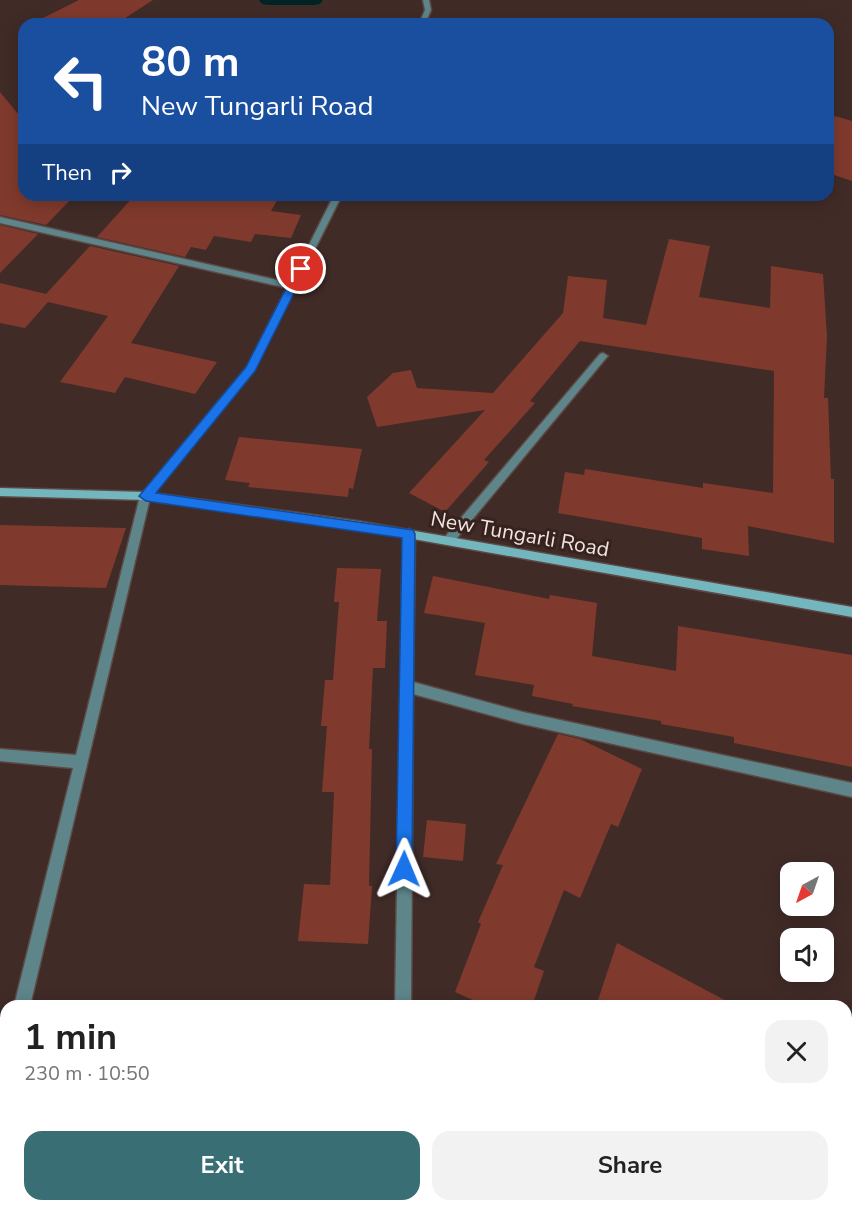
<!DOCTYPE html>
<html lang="en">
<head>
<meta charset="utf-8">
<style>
  :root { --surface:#fff; --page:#f2f2f2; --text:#222; --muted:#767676; --accent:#386e74 }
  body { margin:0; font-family:"Nunito Sans",sans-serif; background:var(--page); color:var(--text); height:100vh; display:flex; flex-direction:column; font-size:22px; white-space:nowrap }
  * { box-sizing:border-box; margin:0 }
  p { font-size:20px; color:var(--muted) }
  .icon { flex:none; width:33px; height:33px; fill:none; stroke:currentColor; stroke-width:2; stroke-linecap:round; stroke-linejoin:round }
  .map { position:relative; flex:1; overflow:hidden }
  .sheet { position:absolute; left:0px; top:1000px; width:852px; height:212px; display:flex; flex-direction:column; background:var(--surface); border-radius:18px 18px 0 0; box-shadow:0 3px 15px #0003 }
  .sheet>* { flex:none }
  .top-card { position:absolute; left:18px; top:18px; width:816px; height:183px; border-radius:18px; box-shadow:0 3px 15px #0003; background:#1a4fa0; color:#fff; overflow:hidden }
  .needle { width:39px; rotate:220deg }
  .buttons { position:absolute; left:780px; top:862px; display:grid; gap:12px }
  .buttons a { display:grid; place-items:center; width:54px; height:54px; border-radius:12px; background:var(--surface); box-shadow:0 3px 15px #0003; font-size:30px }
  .pin { position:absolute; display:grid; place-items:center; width:51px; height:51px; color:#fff; margin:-26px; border:3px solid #fff; border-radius:50%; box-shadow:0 2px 6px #0007 }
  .me { position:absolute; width:66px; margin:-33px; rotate:1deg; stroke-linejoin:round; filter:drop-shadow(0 0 4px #0008) }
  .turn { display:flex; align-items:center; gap:21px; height:126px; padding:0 24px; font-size:27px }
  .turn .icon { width:78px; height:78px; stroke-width:2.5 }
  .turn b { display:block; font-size:42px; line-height:51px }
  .then { display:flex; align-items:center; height:57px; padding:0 24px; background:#0003; gap:12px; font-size:22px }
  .round { display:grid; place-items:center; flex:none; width:63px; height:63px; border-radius:18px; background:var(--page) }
  .headline { display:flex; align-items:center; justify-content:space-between; height:102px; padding:0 24px }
  h1 { font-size:36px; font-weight:700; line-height:45px }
  .cta { display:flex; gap:12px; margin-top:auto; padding:12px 24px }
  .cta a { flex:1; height:69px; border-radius:18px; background:var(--accent); color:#fff; font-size:24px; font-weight:700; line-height:69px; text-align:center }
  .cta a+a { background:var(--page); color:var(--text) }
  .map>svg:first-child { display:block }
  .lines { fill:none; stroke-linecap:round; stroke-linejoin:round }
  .canal { fill:#002326; fill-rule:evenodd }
  .building { fill:#803a2d }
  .street-casing { stroke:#5c4845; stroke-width:3 }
  .secondary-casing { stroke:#5c4845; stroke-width:3 }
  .street { fill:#5e868a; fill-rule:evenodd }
  .secondary { fill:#74b6bd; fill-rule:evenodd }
  .route { fill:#1a73e8; stroke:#114b97; stroke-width:1.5 }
  .labels { text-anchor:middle; stroke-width:6; stroke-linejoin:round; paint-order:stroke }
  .street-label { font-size:21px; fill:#f1e3e0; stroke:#36221e }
</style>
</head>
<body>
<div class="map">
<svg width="852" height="1211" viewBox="0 0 852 1211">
  <rect width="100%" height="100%" fill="#402b27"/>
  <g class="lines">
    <path class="canal" d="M 259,0 L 323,0 L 320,4 L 314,5 L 268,5 L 262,4 Z"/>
  </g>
  <g class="building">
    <path d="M 79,0 L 153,0 L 116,24 L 31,24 Z"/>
    <path d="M 0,92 L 24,121 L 24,195 L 75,195 L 46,225 L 0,215 Z"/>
    <path d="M 835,116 L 852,121 L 852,181 L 828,173 L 828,126 Z"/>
    <path d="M 135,195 L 280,195 L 271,211 L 301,215 L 291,238 L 255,234 L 251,242 L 214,236 L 206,250 L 191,247 L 185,257 L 97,237 Z"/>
    <path d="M 0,225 L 38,234 L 0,273 Z"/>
    <path d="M 669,239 L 710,246 L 699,297 L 770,308 L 771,266 L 823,274 L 827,336 L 824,398 L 828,398 L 831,479 L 834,479 L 834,543 L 748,526 L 749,556 L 702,549 L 702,538 L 558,513 L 565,472 L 584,475 L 585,469 L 703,488 L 703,483 L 773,493 L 774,371 L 580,341 L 530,401 L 535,403 L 484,460 L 489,462 L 445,512 L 409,493 L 485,410 L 377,427 L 367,397 L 393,373 L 411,370 L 417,388 L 493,393 L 563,313 L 568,276 L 607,280 L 603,318 L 646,325 Z"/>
    <path d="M 90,246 L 179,266 L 131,343 L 217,362 L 195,394 L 125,377 L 115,393 L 60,382 L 108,316 L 48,302 L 25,328 L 0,323 L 0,283 L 46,294 Z"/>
    <path d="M 239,437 L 362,449 L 353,489 L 349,488 L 348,497 L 248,487 L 250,483 L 225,480 Z"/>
    <path d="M 0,525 L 126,528 L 106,588 L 0,585 Z"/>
    <path d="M 337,568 L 381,569 L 377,621 L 387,621 L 385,668 L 373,668 L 369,749 L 372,749 L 369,886 L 372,886 L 368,944 L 298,941 L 304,884 L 330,885 L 334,792 L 322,792 L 327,726 L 321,726 L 325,680 L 333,680 L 339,602 L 334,602 Z"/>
    <path d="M 433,576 L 549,599 L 550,595 L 597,603 L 592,656 L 676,671 L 678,626 L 852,655 L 852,767 L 734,743 L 734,737 L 661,724 L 661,721 L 572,706 L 573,704 L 532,696 L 534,685 L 475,675 L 485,623 L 424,613 Z"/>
    <path d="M 558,734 L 580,739 L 642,769 L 618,827 L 611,824 L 580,898 L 564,890 L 534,967 L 544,971 L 532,1006 L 486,1006 L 455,992 L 481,924 L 478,922 L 503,865 L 496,864 Z"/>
    <path d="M 427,820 L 466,824 L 463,861 L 423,857 Z"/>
    <path d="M 617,943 L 736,1006 L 596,1006 Z"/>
  </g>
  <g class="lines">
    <defs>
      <g id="street">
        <path d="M 423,0 L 429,0 L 431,10 L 425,24 L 419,24 L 425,10 Z"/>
        <path d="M 334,195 L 342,195 L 254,371 L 150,498 L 30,1006 L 14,1006 L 73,768 L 0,761 L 0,749 L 76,755 L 140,496 L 247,367 L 287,288 L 0,223 L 0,217 L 290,283 Z"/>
        <path d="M 603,353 L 608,356 L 606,358 L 452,544 L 444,544 L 442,541 L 444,538 L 600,354 Z"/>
        <path d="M 409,529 L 415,534 L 413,682 L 523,712 L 852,783 L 852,797 L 523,724 L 413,694 L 411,1006 L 395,1006 L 403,534 Z"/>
        <path d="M 852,1049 L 852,1091 L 846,1094 L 846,1052 Z"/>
        <path d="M 6,1067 L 6,1105 L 0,1108 L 0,1070 Z"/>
        <rect x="814" y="1206" width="18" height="5"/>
      </g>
      <path id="secondary" d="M 0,488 L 145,492 L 357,521 L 852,607 L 852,617 L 357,529 L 145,500 L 0,496 Z"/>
    </defs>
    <use href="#street" class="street-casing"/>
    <use href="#secondary" class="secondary-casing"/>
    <use href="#street" class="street"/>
    <use href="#secondary" class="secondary"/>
  </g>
  <path class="route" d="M 301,265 L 306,269 L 255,371 L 156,493 L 413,530 L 415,534 L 412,869 L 410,875 L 404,878 L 398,875 L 396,869 L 402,538 L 146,501 L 139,496 L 246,367 L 296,269 Z"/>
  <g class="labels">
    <g class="street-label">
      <text transform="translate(520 534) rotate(10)" y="7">New Tungarli Road</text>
    </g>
  </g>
</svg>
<div class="buttons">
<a><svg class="needle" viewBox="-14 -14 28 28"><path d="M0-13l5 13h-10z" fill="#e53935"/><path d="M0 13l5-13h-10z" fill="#767676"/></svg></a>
<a><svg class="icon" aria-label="sound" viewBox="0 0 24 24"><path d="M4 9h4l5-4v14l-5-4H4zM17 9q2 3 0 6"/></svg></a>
</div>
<div class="pin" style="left:301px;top:269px;background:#d93025"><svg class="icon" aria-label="arrive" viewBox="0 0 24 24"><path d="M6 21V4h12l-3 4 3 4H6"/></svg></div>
<svg class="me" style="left:404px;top:869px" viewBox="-20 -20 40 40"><path d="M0-17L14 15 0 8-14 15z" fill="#1a73e8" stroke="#fff" stroke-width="4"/></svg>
<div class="top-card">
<div class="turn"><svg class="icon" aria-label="left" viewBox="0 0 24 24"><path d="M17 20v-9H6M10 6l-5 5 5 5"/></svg><div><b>80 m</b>New Tungarli Road</div></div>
<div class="then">Then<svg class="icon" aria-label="right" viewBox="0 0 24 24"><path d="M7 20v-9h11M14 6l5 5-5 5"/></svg></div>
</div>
<section class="sheet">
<div class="headline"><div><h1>1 min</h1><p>230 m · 10:50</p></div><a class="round"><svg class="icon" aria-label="close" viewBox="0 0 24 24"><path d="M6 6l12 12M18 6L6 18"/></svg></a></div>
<div class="cta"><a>Exit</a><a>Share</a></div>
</section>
</div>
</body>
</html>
